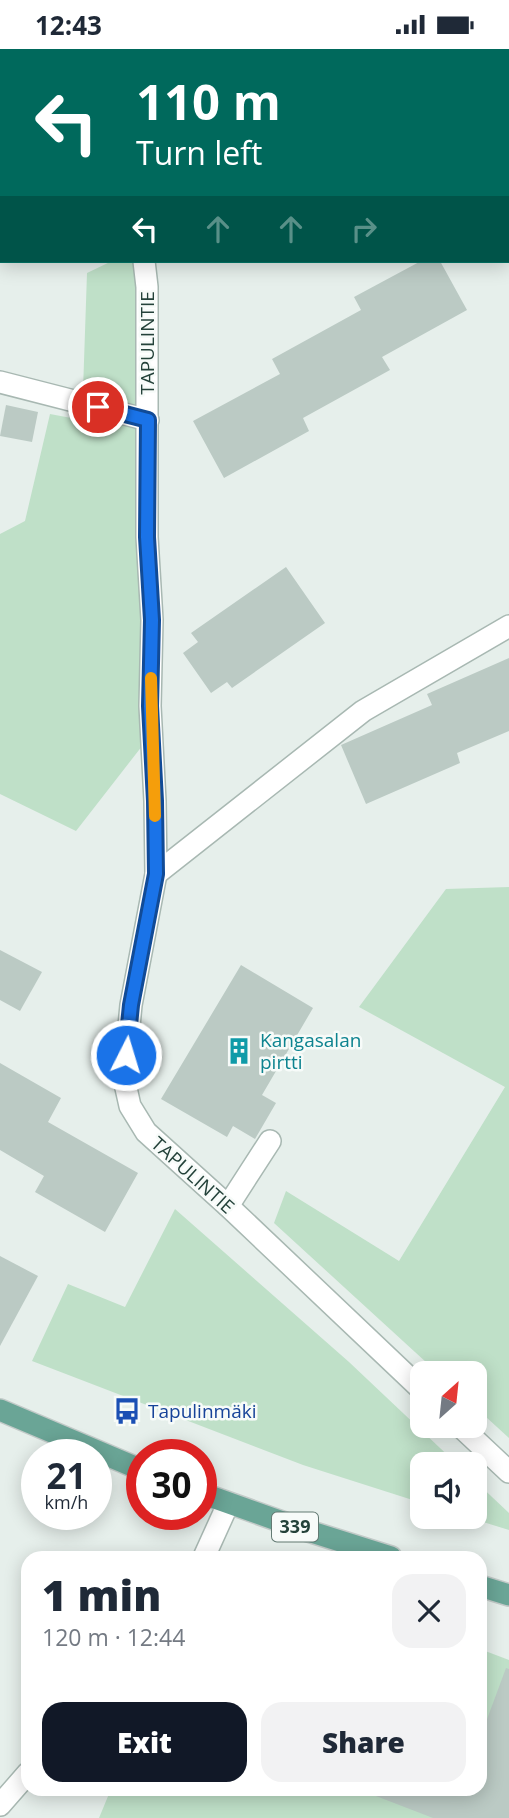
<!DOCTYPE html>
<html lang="en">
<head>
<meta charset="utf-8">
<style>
  :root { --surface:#fff; --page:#f2f2f3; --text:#1f2937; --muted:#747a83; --accent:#111827 }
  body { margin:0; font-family:"Open Sans",sans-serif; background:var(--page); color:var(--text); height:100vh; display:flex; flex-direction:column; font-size:26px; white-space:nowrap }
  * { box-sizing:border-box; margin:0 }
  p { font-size:23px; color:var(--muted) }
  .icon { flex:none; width:38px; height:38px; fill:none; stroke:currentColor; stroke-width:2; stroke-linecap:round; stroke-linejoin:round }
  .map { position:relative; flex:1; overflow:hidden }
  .panel { position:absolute; left:21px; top:1502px; width:466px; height:245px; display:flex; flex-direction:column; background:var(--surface); border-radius:21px; box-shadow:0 4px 18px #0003 }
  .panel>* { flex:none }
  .top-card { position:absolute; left:0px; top:0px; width:509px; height:214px; box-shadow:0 4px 18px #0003; background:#00695c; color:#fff; overflow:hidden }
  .needle { width:46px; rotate:27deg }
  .tools { position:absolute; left:410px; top:1312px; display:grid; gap:14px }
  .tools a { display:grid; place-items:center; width:77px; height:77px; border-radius:14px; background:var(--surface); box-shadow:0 4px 18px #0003; font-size:35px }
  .speed { position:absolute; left:21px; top:1390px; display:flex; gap:14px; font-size:35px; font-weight:700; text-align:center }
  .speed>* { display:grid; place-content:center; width:91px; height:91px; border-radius:50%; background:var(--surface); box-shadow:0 4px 18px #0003; line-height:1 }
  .speed small { font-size:18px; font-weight:400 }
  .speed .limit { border:10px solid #d22; background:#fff; color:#111 }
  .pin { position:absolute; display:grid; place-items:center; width:60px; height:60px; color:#fff; margin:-30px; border:4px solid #fff; border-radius:50%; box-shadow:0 2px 7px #0007 }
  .me { position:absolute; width:77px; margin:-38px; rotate:5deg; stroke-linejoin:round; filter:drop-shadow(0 0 5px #0008) }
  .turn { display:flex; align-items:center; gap:24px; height:147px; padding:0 21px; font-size:32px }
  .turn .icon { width:91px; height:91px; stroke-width:2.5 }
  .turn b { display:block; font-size:49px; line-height:60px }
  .lanes { display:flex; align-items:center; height:66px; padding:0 21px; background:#0003; justify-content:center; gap:35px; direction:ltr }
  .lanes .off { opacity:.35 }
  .round { display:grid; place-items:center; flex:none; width:74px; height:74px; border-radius:21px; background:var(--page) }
  .overview { display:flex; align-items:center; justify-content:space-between; height:119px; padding:0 21px }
  h1 { font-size:42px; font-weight:800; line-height:52px }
  .cta { display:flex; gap:14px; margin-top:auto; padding:14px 21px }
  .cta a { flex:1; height:80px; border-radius:21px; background:var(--accent); color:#fff; font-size:28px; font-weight:800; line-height:80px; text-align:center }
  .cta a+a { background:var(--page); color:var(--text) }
  .status { display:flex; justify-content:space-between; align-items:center; height:49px; padding:0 35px; background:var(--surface); direction:ltr }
  .status svg { height:19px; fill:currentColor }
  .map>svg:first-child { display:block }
  .green { fill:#bfe0c8 }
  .building { fill:#bbcac4 }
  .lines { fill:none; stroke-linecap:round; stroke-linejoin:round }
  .lane-casing { stroke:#a8b8b2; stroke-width:24 }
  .street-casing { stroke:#a8b8b2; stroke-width:24 }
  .secondary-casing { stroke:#a4bbb3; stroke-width:24 }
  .primary-casing { stroke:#c2cac8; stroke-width:24 }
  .lane { stroke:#fff; stroke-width:21 }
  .street { stroke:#fff; stroke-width:21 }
  .secondary { stroke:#fff; stroke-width:21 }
  .primary { stroke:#6aa596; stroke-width:21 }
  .route-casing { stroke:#114b97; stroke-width:18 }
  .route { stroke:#1a73e8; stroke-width:12 }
  .slow { stroke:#f59e0b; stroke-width:12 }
  .labels { text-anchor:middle; stroke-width:5; stroke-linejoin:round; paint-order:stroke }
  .shield { fill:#f7fbf9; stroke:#637a73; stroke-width:2 }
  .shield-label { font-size:18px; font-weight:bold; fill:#24423a }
  .street-label { font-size:19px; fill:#24423a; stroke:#f7fbf9 }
  .culture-label { font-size:19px; fill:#0d838f; stroke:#f7fbf9; text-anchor:start }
  .transit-label { font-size:19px; fill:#164399; stroke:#f7fbf9; text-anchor:start }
</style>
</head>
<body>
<div class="status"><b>12:43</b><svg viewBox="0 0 49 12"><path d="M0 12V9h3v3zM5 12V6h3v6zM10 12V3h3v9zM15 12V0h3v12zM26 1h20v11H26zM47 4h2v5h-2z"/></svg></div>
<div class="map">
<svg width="509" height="1769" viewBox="0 0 509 1769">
  <rect width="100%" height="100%" fill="#e6efeb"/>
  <g class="green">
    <path d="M 112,212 L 141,212 L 146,692 L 76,782 L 0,745 L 0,485 L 25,472 L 50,365 L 82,371 L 87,224 Z"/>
    <path d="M 509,838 L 509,1389 L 474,1357 L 474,1325 L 439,1325 L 274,1174 L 286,1142 L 399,1212 L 505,1038 L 359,958 L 446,840 Z"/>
    <path d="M 175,1160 L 349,1313 L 458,1416 L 422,1416 L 422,1454 L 303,1416 L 32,1312 L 68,1235 L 125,1258 Z"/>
    <path d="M 474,1431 L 509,1464 L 509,1481 L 467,1468 L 474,1468 Z"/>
    <path d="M 480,1600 L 509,1611 L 509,1769 L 99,1769 L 111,1740 L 480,1740 Z"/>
  </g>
  <g class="building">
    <path d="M 421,212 L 440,212 L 467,261 L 382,308 L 390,321 L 303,369 L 309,382 L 224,429 L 193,372 L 280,325 L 272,310 L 361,261 L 354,248 Z"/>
    <path d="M 6,356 L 38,363 L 32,393 L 0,387 Z"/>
    <path d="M 286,518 L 325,574 L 232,639 L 227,633 L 211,644 L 183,604 L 198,593 L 191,584 Z"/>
    <path d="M 509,609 L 509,682 L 457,704 L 460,714 L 366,755 L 341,696 L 432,656 L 427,645 Z"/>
    <path d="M 0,901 L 42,923 L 20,962 L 0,951 Z"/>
    <path d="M 241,916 L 313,959 L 262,1046 L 276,1054 L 255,1090 L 233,1077 L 227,1088 L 161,1050 Z"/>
    <path d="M 0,1014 L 61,1049 L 48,1073 L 138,1124 L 105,1183 L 35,1143 L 44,1127 L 0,1101 Z"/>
    <path d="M 0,1207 L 38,1227 L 0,1297 Z"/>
    <path d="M 506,1619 L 509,1620 L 509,1769 L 433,1769 L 363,1742 L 363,1740 L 480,1740 L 480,1671 L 486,1673 Z"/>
  </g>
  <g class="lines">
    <defs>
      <g id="lane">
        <path d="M 156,825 L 363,662 L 509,577"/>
        <path d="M 228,1157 L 270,1092"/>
      </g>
      <g id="street">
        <path d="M 117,0 L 118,2"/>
        <path d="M 144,212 L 147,238 L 147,488 L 152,571 L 150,657 L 155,752 L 156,825 L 131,956 L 124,1030 L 130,1057 L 146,1083 L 228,1157 L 422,1341"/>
        <path d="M 0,333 L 148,371"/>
        <path d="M 460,1377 L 509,1423"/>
        <path d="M 204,1508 L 228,1455"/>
        <path d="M 0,1756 L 28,1724"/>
      </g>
      <g id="secondary">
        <path d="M 497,0 L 497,2"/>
        <path d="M 508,31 L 509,36"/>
      </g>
      <g id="primary">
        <path d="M 0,1361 L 142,1421"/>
        <path d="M 201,1444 L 302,1480 L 391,1508"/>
        <path d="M 480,1537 L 509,1546"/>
      </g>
    </defs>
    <use href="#lane" class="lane-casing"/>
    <use href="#street" class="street-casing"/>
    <use href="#secondary" class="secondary-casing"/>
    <use href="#primary" class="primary-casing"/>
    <use href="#lane" class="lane"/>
    <use href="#street" class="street"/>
    <use href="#secondary" class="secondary"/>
    <use href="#primary" class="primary"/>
  </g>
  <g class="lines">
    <defs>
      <path id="route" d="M 98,358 L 148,371 L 147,488 L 152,571 L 150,657 L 155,752 L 156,825 L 131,956 L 126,1006"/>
    </defs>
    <use href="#route" class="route-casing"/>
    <use href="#route" class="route"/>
    <path class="slow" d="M 151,629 L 155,767"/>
  </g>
  <defs>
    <symbol id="building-bare" viewBox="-9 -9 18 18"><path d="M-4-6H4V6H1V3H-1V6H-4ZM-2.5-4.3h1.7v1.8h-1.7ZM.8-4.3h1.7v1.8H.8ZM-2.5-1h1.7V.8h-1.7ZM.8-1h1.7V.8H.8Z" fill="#0f9aa8" stroke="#f7fbf9" stroke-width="2.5" paint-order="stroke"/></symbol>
    <symbol id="bus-bare" viewBox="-9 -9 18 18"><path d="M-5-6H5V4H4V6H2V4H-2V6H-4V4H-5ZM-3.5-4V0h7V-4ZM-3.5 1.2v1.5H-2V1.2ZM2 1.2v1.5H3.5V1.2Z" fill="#1a4fb4" stroke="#f7fbf9" stroke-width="2.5" paint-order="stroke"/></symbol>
  </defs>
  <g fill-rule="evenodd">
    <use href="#building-bare" x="220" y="983" width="38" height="38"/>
    <use href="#bus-bare" x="108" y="1343" width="38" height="38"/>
  </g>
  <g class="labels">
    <rect class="shield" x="272" y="1463.5" width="46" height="29" rx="5"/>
    <g class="shield-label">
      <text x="295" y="1484">339</text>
    </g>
    <g class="street-label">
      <text transform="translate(147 294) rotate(-90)" y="7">TAPULINTIE</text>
      <text transform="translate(193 1126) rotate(42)" y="7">TAPULINTIE</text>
    </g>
    <g class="culture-label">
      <text x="260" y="998">Kangasalan<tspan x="260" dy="22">pirtti</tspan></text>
    </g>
    <g class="transit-label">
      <text x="148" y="1369">Tapulinmäki</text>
    </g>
  </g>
</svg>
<div class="tools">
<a><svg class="needle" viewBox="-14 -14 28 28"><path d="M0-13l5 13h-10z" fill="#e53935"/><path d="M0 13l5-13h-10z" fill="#747a83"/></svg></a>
<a><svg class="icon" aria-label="sound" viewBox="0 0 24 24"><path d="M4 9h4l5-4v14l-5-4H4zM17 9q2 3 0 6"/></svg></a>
</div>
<div class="speed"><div>21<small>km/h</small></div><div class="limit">30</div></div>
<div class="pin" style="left:98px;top:358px;background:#d93025"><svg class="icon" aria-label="arrive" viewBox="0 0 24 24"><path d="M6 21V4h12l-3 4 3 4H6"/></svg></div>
<svg class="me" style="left:126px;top:1006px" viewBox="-20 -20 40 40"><circle r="17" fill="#1a73e8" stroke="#fff" stroke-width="3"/><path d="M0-11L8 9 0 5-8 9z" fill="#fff"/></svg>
<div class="top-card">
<div class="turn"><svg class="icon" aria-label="left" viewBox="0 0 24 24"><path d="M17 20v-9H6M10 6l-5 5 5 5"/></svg><div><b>110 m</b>Turn left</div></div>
<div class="lanes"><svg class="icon" aria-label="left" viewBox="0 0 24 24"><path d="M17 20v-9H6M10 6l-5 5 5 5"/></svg><svg class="icon off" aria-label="ahead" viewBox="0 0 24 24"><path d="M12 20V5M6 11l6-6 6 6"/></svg><svg class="icon off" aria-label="ahead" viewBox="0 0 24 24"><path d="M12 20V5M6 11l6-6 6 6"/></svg><svg class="icon off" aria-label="right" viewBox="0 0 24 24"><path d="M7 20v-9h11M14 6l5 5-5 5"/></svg></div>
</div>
<section class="panel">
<div class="overview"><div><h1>1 min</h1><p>120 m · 12:44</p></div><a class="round"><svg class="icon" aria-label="close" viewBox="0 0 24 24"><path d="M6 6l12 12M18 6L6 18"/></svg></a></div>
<div class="cta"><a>Exit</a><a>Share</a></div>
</section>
</div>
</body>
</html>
